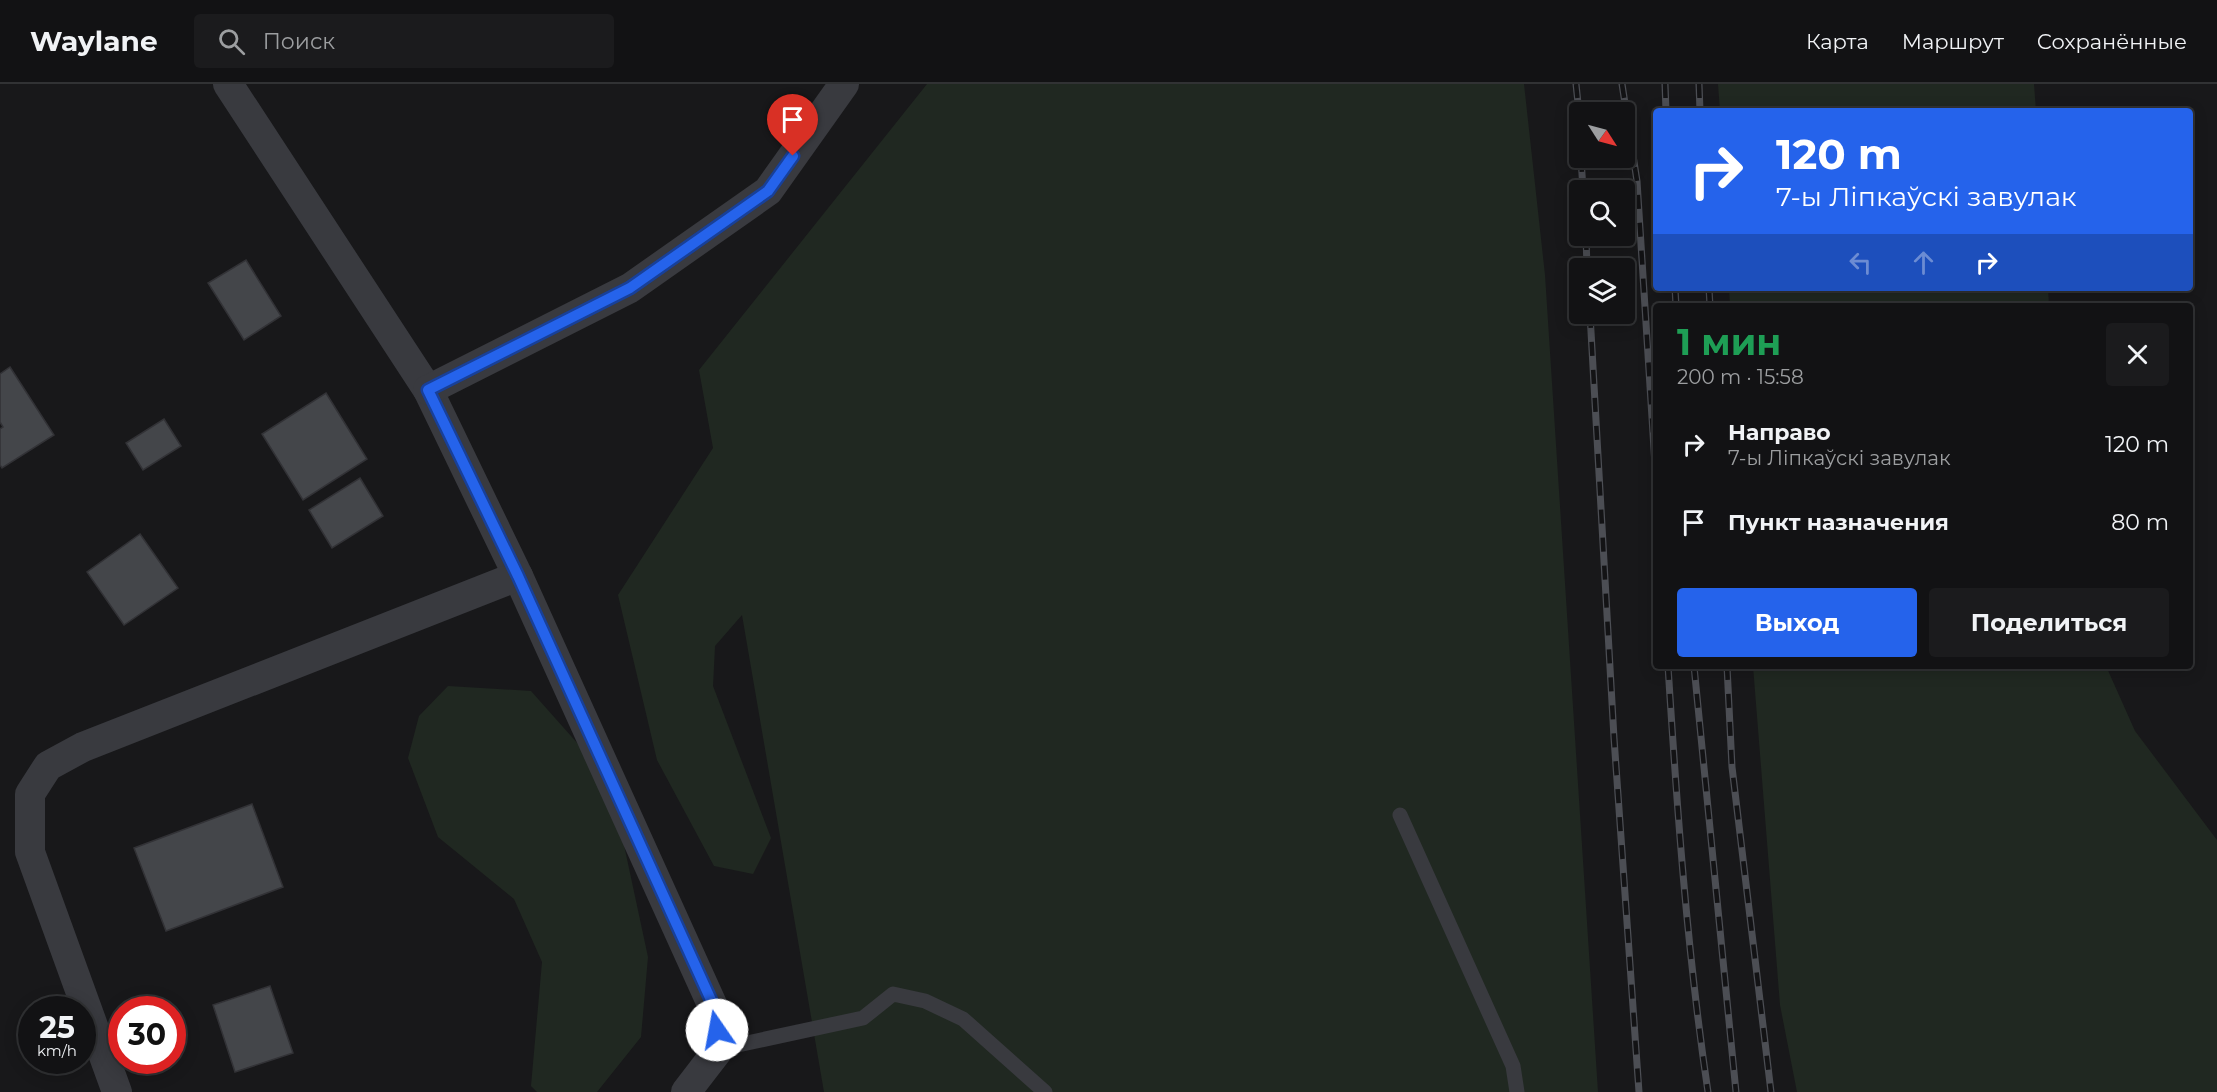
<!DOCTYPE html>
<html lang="ru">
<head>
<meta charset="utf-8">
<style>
  :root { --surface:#121214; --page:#1b1b1d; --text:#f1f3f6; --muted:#9c9ea0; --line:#313234; --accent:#2563eb }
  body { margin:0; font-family:Montserrat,sans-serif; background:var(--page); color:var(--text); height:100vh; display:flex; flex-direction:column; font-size:22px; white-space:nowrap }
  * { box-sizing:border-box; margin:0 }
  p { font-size:20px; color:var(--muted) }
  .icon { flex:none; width:33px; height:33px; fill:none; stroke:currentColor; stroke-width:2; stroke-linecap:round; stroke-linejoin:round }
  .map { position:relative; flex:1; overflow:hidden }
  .side { position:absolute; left:1653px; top:219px; width:540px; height:366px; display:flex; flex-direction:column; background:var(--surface); border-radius:6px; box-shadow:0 3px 15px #0003,0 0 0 2px var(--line) }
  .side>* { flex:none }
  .banner { position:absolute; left:1653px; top:24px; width:540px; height:183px; border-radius:6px; box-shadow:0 3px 15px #0003,0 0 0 2px var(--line); background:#2563eb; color:#fff; overflow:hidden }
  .needle { width:39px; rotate:126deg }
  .buttons { position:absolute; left:1569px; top:18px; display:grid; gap:12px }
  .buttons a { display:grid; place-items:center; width:66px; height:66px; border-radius:6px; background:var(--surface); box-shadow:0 3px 15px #0003,0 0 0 2px var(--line); font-size:30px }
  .speed { position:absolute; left:18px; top:912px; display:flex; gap:12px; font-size:30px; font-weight:700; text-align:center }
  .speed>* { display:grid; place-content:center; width:78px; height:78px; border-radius:50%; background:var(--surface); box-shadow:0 3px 15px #0003,0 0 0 2px var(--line); line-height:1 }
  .speed small { font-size:15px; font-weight:400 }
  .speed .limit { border:9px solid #d22; background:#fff; color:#111 }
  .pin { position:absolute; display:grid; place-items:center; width:51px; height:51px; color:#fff; margin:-62px -26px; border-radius:50% 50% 50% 0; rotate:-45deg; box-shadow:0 0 6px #0007 }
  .pin .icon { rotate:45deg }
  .me { position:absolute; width:66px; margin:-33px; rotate:348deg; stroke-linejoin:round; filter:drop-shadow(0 0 4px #0008) }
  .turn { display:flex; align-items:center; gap:21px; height:126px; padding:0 24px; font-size:27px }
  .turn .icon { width:78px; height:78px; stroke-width:2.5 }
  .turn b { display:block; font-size:42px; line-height:51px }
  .lanes { display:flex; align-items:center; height:57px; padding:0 24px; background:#0003; justify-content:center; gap:30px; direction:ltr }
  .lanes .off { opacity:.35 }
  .round { display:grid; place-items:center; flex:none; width:63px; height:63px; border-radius:6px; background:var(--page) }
  .overview { display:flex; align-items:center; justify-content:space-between; height:102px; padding:0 24px }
  h1 { font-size:36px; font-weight:700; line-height:45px; color:#1e9e55 }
  .primary-button { display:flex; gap:12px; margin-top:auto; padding:12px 24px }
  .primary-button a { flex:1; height:69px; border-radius:6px; background:var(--accent); color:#fff; font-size:24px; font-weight:700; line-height:69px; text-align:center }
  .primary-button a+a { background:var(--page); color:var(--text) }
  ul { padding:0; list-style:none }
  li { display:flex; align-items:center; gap:18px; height:78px; padding:0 24px }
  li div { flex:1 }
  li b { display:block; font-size:22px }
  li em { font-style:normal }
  header { display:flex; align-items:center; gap:36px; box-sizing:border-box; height:84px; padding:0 30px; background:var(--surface); border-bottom:2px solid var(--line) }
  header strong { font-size:28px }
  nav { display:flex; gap:33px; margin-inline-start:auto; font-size:21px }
  .search { width:420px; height:54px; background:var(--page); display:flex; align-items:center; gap:15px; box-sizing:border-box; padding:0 21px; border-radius:6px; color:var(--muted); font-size:22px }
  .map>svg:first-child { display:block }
  .green { fill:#202821 }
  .building { fill:#44464a; stroke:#323236; stroke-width:1.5 }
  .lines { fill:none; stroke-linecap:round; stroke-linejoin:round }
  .lane { stroke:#393a3f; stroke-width:15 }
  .street { stroke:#393a3f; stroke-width:30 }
  .rail-casing { stroke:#4c4e54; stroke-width:7 }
  .rail { stroke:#131315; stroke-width:4.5; stroke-dasharray:14; stroke-linecap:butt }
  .route-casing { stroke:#184099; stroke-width:15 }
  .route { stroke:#2563eb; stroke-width:10 }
</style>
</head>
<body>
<header>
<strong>Waylane</strong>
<div class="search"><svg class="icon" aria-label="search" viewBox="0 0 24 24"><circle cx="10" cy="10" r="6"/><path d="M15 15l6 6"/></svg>Поиск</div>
<nav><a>Карта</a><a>Маршрут</a><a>Сохранённые</a></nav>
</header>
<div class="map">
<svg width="2217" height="1008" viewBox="0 0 2217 1008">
  <rect width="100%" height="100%" fill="#18181a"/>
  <g class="green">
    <path d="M 927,0 L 1524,0 L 1545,191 L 1598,1008 L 824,1008 L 742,531 L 715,562 L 713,602 L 771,754 L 753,790 L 714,782 L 657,676 L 618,511 L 713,364 L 699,286 Z"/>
    <path d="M 1718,0 L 2034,0 L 2036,27 L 1720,27 Z"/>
    <path d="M 1729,204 L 2048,204 L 2049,222 L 1730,222 Z"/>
    <path d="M 1753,582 L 2106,582 L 2135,647 L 2217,756 L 2217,1008 L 1797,1008 L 1780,921 Z"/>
    <path d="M 448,602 L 531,607 L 587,670 L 621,747 L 648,873 L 641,953 L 597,1008 L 537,1008 L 531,1002 L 542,878 L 514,815 L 438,753 L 408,674 L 419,632 Z"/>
  </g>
  <g class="building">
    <path d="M 246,176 L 281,232 L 244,256 L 208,199 Z"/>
    <path d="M 10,283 L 54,351 L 2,384 L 0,381 L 0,345 L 3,343 L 0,338 L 0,290 Z"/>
    <path d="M 326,309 L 367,375 L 303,416 L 262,350 Z"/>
    <path d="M 164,335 L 181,362 L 143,386 L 126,359 Z"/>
    <path d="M 360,394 L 383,432 L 332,464 L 309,426 Z"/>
    <path d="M 140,450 L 178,504 L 124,541 L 87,488 Z"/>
    <path d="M 252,720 L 283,803 L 166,847 L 134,764 Z"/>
    <path d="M 270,902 L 293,969 L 235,988 L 213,921 Z"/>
  </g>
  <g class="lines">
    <g class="lane">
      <path d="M 1400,731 L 1513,982 L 1517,1008"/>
      <path d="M 719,965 L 863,934 L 893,910 L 925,917 L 963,935 L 1045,1008"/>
    </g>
    <g class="street">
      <path d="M 228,0 L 428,306 L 518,492 L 715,927 L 719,965 L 686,1008"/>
      <path d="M 428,306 L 630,204 L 768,107 L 844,0"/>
      <path d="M 117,1008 L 30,768 L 30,710 L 48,682 L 83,663 L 518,492"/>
    </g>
    <defs>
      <g id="rail">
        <path d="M 1576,0 L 1580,38"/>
        <path d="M 1622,0 L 1637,97 L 1656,397"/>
        <path d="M 1665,0 L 1666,27"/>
        <path d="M 1699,0 L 1700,27"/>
        <path d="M 1581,74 L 1583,106"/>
        <path d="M 1586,152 L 1587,184"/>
        <path d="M 1675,204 L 1676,222"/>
        <path d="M 1709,204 L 1710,222"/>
        <path d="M 1590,230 L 1614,654 L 1639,1008"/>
        <path d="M 1668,582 C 1677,724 1687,867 1708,1008"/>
        <path d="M 1694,582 L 1736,1008"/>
        <path d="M 1727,582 L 1732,683 L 1771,1008"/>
      </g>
    </defs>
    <use href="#rail" class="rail-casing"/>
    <use href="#rail" class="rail"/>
  </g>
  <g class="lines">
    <defs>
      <path id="route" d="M 717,946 L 716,927 L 518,492 L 428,306 L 630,204 L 768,107 L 793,72"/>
    </defs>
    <use href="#route" class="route-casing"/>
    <use href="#route" class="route"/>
  </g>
</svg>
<div class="buttons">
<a><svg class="needle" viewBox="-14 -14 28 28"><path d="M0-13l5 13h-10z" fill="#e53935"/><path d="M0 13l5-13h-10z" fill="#9c9ea0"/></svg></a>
<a><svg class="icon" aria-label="search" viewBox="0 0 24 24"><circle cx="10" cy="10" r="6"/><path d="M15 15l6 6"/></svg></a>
<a><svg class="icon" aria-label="layers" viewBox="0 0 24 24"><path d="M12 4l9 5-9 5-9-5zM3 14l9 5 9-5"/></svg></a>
</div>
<div class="speed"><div>25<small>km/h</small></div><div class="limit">30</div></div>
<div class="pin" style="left:793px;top:72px;background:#d93025"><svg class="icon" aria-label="arrive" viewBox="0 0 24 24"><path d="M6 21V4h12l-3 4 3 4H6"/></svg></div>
<svg class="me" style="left:717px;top:946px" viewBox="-20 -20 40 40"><circle r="19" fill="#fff"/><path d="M0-13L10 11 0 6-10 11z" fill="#2563eb"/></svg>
<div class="banner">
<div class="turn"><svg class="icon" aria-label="right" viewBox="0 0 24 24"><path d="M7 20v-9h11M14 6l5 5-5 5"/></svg><div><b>120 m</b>7-ы Ліпкаўскі завулак</div></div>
<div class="lanes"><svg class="icon off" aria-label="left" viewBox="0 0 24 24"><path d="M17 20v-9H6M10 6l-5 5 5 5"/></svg><svg class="icon off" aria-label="ahead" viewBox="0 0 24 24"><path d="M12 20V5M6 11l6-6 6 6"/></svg><svg class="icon" aria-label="right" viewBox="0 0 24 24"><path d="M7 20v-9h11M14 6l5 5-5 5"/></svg></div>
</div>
<section class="side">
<div class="overview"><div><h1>1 мин</h1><p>200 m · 15:58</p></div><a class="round"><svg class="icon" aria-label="close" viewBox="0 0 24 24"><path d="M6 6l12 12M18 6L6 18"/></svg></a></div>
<ul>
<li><svg class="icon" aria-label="right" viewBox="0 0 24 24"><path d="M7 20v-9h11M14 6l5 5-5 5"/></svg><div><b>Направо</b><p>7-ы Ліпкаўскі завулак</p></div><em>120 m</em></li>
<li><svg class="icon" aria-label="arrive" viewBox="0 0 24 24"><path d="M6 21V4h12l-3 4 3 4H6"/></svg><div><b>Пункт назначения</b></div><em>80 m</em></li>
</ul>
<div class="primary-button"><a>Выход</a><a>Поделиться</a></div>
</section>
</div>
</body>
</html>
